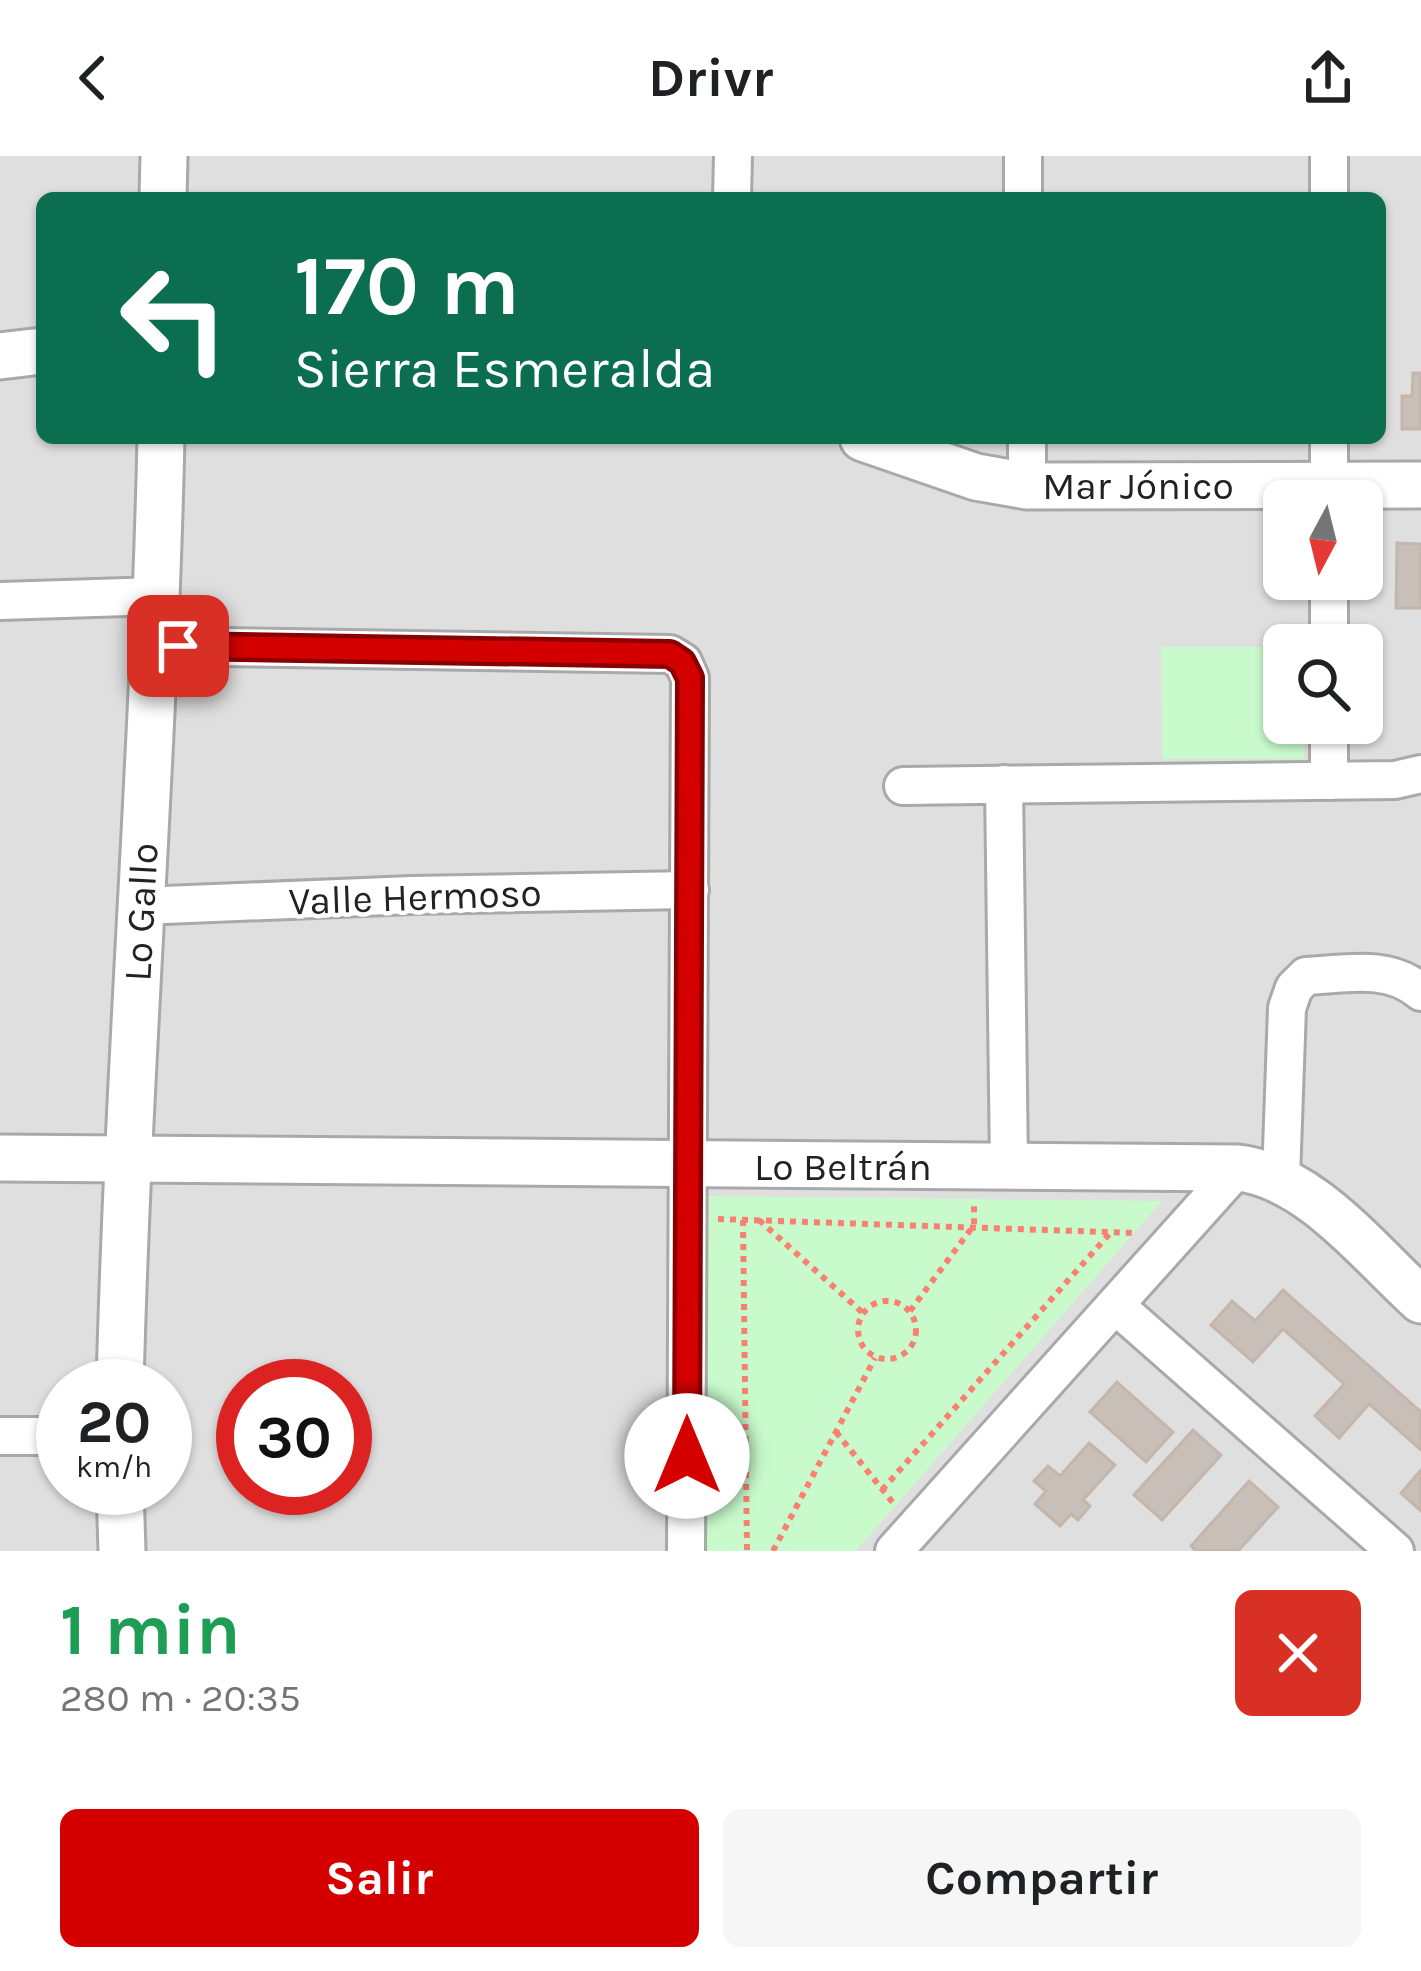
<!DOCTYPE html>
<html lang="es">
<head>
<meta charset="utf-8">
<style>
  :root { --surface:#fff; --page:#f6f6f6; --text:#202124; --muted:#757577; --accent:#d40000 }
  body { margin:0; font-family:Karla,sans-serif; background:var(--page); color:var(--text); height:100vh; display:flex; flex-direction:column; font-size:45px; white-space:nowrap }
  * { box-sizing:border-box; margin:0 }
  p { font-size:39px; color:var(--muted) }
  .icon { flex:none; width:66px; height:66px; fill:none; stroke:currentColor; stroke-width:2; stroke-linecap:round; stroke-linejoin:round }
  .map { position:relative; height:1395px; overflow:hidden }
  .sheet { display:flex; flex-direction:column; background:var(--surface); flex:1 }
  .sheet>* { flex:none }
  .top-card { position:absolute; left:36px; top:36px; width:1350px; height:252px; border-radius:18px; box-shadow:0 3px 9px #0004; background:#0b6e4f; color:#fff; overflow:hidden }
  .needle { width:78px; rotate:187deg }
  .tools { position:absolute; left:1263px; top:324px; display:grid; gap:24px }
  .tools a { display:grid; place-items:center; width:120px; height:120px; border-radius:18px; background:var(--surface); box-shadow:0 3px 9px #0004; font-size:60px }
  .speed { position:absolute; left:36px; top:1203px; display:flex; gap:24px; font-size:60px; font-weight:700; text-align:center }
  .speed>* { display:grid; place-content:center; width:156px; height:156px; border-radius:50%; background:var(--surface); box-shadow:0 3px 9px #0004; line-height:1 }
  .speed small { font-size:30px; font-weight:400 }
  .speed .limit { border:18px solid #d22; background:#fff; color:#111 }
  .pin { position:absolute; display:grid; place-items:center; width:102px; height:102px; color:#fff; margin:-51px; border-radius:24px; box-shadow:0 6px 18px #0006 }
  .me { position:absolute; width:132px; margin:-66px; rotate:0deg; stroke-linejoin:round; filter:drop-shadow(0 0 9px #0008) }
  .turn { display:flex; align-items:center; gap:42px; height:252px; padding:0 60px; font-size:54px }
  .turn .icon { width:156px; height:156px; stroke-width:2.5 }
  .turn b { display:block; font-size:84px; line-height:102px }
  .round { display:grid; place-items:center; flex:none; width:126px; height:126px; border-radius:18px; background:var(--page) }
  .head { display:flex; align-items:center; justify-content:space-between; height:204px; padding:0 60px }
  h1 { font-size:72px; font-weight:700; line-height:90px; color:#1e9e55 }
  .cta { display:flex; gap:24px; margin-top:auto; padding:24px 60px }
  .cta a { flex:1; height:138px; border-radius:18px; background:var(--accent); color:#fff; font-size:48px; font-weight:700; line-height:138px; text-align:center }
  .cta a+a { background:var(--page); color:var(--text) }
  header { display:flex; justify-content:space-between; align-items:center; height:156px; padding:0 60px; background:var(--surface); font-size:54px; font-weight:700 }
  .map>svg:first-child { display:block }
  .residential { fill:#e0dfdf; fill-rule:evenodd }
  .park { fill:#c8facc }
  .building { fill:#c7bfb8; stroke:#c4b6ab; stroke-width:3 }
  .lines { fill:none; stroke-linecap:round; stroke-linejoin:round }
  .minor-casing { stroke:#a9a9a9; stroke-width:42 }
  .tertiary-casing { stroke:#a9a9a9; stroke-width:51 }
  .path { stroke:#fa8072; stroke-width:6; stroke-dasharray:6 6; stroke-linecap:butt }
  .minor { stroke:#fff; stroke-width:36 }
  .tertiary { stroke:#fff; stroke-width:45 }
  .route-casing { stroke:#8a0000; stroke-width:30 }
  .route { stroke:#d40000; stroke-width:21 }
  .labels { text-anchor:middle; stroke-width:9; stroke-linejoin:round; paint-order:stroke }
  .street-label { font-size:39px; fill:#222; stroke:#fff }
</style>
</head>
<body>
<header><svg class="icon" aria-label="back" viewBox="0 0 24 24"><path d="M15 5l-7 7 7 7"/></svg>Drivr<svg class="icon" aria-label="share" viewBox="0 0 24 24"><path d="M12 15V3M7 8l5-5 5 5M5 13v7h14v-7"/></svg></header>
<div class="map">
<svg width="1421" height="1395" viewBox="0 0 1421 1395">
  <rect width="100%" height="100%" fill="#f2efe9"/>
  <path class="residential" d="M 0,0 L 1421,0 L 1421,1395 L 0,1395 ZM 42,42 L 1380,42 L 1380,282 L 42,282 ZM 1284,345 L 1362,345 L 1362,423 L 1284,423 ZM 1284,489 L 1362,489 L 1362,567 L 1284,567 ZM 63,1230 L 165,1230 L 165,1332 L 63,1332 ZM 243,1230 L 345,1230 L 345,1332 L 243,1332 Z"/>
  <g class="park">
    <path d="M 1161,491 L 1284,491 L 1284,567 L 1304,567 L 1304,603 L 1162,603 Z"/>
    <path d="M 703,1040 L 1162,1045 L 856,1395 L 698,1395 Z"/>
  </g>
  <g class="building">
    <path d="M 1413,217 L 1421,217 L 1421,273 L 1402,273 L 1402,240 L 1412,240 Z"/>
    <path d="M 1397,387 L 1421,388 L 1421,452 L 1396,452 Z"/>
    <path d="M 1283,1134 L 1421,1256 L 1421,1294 L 1369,1248 L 1339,1282 L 1315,1260 L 1344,1228 L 1283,1173 L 1253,1206 L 1211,1169 L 1232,1145 L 1255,1165 Z"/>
    <path d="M 1117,1226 L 1173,1276 L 1146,1306 L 1090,1256 Z"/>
    <path d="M 1193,1274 L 1221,1299 L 1162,1364 L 1134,1339 Z"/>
    <path d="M 1089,1287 L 1115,1309 L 1083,1344 L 1090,1350 L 1078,1364 L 1071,1358 L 1060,1370 L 1035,1348 L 1046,1335 L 1034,1325 L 1048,1310 L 1060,1320 Z"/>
    <path d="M 1421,1314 L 1421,1355 L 1401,1337 Z"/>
    <path d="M 1249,1325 L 1278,1351 L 1238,1395 L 1196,1395 L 1191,1390 Z"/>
  </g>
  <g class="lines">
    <defs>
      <g id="minor">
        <path d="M 1023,0 L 1023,42"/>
        <path d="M 732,42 L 733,0"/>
        <path d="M 1329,42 L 1329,0"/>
        <path d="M 1027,282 L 1027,330"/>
        <path d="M 1329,345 L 1329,282"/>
        <path d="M 0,445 L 158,440"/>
        <path d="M 1329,489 L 1329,423"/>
        <path d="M 156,490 L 670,498 L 683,506 L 690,522 L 686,1395"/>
        <path d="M 1329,567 L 1329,625"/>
        <path d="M 1004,628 L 1009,1010"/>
        <path d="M 903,630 L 1395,624 L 1421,618"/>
        <path d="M 140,750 L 412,739 L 690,734"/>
        <path d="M 1281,1022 L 1287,852 L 1294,832 L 1306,820 C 1346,818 1389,808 1421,836"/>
        <path d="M 1115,1149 L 1395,1395"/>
        <path d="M 0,1280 L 63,1280"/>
        <path d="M 894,1395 L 1238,1012"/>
      </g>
      <g id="tertiary">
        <path d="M 163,42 L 164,0"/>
        <path d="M 0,200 L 42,195"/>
        <path d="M 863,282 L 976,321 L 1027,330 L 1421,329"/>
        <path d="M 0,1002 L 1238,1012 C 1310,1020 1369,1097 1421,1144"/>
        <path d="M 120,1230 C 128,914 154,598 161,282"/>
        <path d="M 120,1332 L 122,1395"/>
      </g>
    </defs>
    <use href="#minor" class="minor-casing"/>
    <use href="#tertiary" class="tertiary-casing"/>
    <g class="path">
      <path d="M 718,1063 L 1136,1077"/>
      <path d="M 743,1064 L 747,1395"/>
      <path d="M 759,1064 L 863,1157"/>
      <circle cx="887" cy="1174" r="29"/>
      <path d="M 910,1155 L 974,1069 L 974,1048"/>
      <path d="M 836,1276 L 894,1348"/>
      <path d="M 882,1334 L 1111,1076"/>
      <path d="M 773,1395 L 875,1202"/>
    </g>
    <use href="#minor" class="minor"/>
    <use href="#tertiary" class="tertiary"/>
  </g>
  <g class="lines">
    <defs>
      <path id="route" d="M 178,490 L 670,498 L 682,506 L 690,522 L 687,1300"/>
    </defs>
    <use href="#route" class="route-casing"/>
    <use href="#route" class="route"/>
  </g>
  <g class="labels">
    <g class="street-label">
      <text x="1138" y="343">Mar Jónico</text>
      <text transform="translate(415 740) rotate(-2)" y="14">Valle Hermoso</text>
      <text transform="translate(140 756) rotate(-87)" y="14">Lo Gallo</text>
      <text x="843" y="1024">Lo Beltrán</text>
    </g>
  </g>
</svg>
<div class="tools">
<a><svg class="needle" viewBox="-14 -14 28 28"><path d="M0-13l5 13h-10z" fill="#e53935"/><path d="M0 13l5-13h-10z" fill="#757577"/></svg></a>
<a><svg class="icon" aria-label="search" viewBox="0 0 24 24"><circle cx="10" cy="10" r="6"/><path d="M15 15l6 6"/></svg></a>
</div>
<div class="speed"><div>20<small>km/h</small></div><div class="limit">30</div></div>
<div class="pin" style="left:178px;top:490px;background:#d93025"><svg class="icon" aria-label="arrive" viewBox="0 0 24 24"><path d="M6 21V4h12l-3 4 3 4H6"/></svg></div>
<svg class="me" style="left:687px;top:1300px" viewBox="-20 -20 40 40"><circle r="19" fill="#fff"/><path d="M0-13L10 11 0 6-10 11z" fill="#d40000"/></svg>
<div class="top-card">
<div class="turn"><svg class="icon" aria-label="left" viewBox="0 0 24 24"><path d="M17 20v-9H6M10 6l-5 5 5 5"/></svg><div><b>170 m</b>Sierra Esmeralda</div></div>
</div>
</div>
<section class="sheet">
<div class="head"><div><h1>1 min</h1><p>280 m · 20:35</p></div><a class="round" style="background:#d93025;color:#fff"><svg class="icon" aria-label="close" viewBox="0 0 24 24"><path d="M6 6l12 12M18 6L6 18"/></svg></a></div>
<div class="cta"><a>Salir</a><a>Compartir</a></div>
</section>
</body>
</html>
